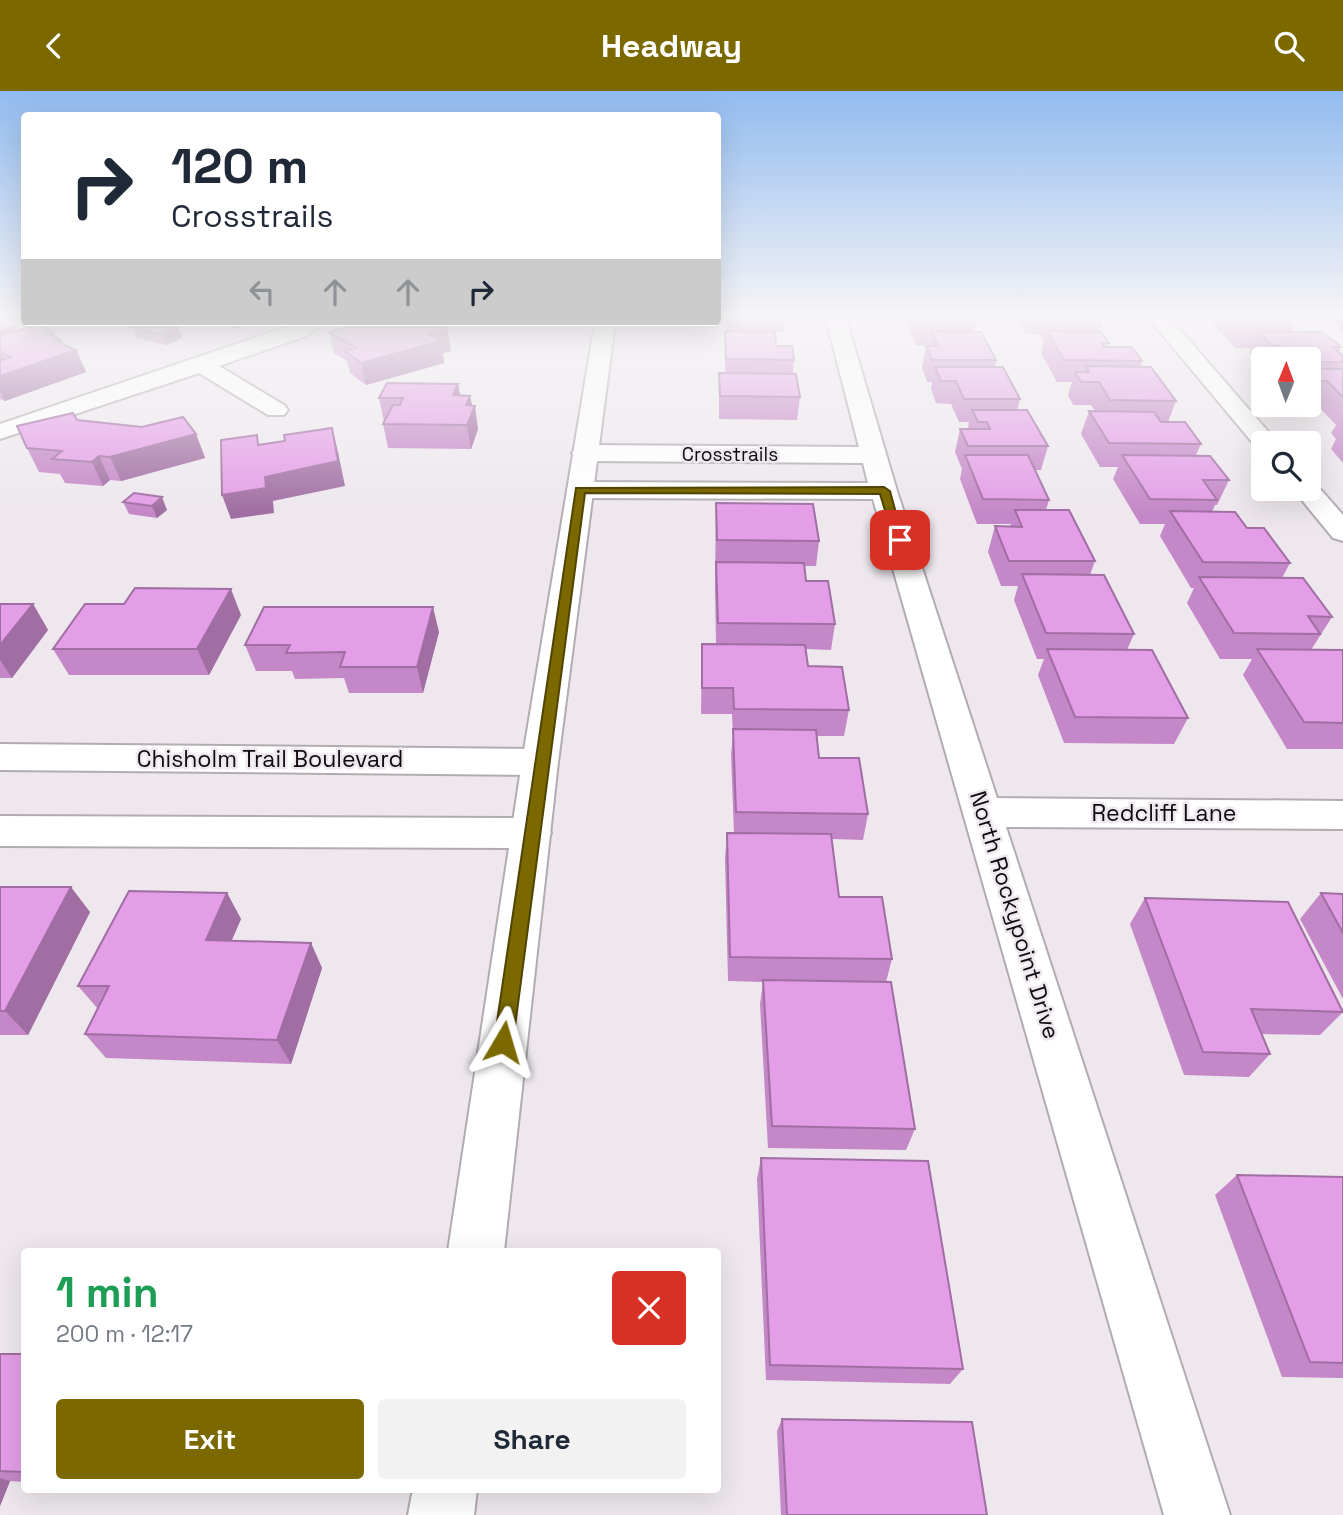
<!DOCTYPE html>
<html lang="en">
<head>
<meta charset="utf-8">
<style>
  :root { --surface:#fff; --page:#f2f2f3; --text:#1f2937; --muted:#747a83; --accent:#7b6900 }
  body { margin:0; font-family:"Space Grotesk",sans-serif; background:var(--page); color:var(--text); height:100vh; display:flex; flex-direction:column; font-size:26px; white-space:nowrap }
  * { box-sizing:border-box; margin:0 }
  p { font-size:23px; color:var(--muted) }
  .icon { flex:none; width:38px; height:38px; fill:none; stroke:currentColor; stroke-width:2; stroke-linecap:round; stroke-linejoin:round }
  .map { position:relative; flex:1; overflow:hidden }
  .drawer { position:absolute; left:21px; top:1157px; width:700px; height:245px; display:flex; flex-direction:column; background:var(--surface); border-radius:7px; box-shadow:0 7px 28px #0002 }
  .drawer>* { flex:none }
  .banner { position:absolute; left:21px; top:21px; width:700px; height:214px; border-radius:7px; box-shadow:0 7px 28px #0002; background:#fff; color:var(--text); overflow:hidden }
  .needle { width:46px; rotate:1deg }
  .tools { position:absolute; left:1251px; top:256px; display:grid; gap:14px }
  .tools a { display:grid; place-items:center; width:70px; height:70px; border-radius:7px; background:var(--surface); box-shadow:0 7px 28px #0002; font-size:35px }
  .pin { position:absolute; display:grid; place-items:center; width:60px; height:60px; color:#fff; margin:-30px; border-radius:14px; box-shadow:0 4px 10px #0006 }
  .me { position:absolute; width:77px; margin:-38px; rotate:7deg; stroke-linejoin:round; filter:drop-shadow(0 0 5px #0008) }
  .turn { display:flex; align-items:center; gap:24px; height:147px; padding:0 35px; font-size:32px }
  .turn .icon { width:91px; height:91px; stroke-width:2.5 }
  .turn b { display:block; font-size:49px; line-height:60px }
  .lanes { display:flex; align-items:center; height:66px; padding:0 35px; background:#0003; justify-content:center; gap:35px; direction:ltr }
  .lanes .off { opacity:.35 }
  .round { display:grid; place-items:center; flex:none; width:74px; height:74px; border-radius:7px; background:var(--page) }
  .head { display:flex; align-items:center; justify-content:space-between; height:119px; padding:0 35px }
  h1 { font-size:42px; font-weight:800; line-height:52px; color:#1e9e55 }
  .action { display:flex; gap:14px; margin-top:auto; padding:14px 35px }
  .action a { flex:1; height:80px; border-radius:7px; background:var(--accent); color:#fff; font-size:28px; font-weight:800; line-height:80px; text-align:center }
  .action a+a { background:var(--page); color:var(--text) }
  header { display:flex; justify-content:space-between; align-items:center; height:91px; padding:0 35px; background:var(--accent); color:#fff; font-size:32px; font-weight:800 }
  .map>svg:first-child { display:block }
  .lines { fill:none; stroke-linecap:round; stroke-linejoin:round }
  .minor-casing { stroke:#b2acb2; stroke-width:4 }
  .secondary-casing { stroke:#b2acb2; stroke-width:4 }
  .minor { fill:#fff; fill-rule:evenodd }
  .secondary { fill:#fff; fill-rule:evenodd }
  .wall { fill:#c487c7 }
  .shaded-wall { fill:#a06ea2 }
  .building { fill:#e49de7; stroke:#a06ea2; stroke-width:2 }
  .route { fill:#7b6900; stroke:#504400; stroke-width:2 }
  .labels { text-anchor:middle; stroke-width:5; stroke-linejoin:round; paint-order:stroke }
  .far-street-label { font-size:19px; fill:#0d0b0d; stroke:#eee8ee }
  .street-label { font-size:23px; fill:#0d0b0d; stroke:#eee8ee }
</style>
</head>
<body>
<header><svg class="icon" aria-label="back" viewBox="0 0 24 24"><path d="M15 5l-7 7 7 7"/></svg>Headway<svg class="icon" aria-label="search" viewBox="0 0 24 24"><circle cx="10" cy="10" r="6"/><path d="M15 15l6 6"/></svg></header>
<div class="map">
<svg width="1343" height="1424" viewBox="0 0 1343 1424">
  <rect width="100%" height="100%" fill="#eee8ee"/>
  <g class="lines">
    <defs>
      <g id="minor">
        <path d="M 825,224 L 845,224 L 897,400 L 997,707 L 1343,710 L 1343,738 L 1006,736 L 1230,1424 L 1164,1424 L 873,408 L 580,407 L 571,405 L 567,399 L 571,393 L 580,391 L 868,392 L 863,372 L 585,370 L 576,367 L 572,362 L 576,357 L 585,354 L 859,356 Z"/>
        <path d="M 1146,224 L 1167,224 L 1278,352 L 1264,352 L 1264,359 L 1257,357 Z"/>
        <path d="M 301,231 L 325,231 L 306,245 L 219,275 L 284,314 L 288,319 L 284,324 L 268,324 L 199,282 L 0,348 L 0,333 Z"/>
        <path d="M 1309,390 L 1314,391 L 1343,424 L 1343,450 L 1333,447 L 1292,397 L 1309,397 Z"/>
        <path d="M 0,653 L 540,658 L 553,662 L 558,671 L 553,680 L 540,684 L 0,679 Z"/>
        <path d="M 0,725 L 531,727 L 545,731 L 551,742 L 545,753 L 531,757 L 0,755 Z"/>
      </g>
      <g id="secondary">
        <path d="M 595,231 L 615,231 L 558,671 L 504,1160 L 448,1160 L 522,671 Z"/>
        <path d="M 413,1398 L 477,1398 L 474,1424 L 408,1424 Z"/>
      </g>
    </defs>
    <use href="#minor" class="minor-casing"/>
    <use href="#secondary" class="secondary-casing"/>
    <use href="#minor" class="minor"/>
    <use href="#secondary" class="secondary"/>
  </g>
  <g class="wall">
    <path d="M 718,224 L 785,224 L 783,241 L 767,241 L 776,255 L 794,269 L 793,283 L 800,306 L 797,329 L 719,328 L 719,282 L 725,282 L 725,240 L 727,240 L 727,224 Z"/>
    <path d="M 907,224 L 970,224 L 975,233 L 973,241 L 996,269 L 995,276 L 1020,308 L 1017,319 L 1048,355 L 1041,379 L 1035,379 L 1049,409 L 1046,419 L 1095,470 L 1090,484 L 1134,543 L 1127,559 L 1188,627 L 1174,653 L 1064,652 L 1038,584 L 1044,568 L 1037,568 L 1014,509 L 1018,495 L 1001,495 L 988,461 L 995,435 L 1010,436 L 1011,433 L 977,433 L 960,388 L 962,378 L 955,361 L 960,338 L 968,338 L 969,331 L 959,331 L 951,313 L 936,312 L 931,298 L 932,291 L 927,291 L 922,277 L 926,255 L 929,255 L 916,254 L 906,228 Z"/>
    <path d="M 1019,224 L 1103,224 L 1099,241 L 1109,252 L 1108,256 L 1142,270 L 1140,276 L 1176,310 L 1168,331 L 1201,353 L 1196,364 L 1229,389 L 1217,414 L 1215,414 L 1212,421 L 1247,437 L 1290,472 L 1282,487 L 1332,526 L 1311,559 L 1343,559 L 1343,658 L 1287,658 L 1243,584 L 1252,568 L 1220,568 L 1187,512 L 1194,497 L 1191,497 L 1160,445 L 1165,433 L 1140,433 L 1113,388 L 1118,376 L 1100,376 L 1081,343 L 1089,320 L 1095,320 L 1091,314 L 1073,314 L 1068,304 L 1072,291 L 1057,291 L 1041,262 L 1044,251 L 1039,243 L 1026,243 L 1018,229 Z"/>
    <path d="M 1212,224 L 1294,224 L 1290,233 L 1293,236 L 1291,241 L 1341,256 L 1339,261 L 1343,265 L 1343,372 L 1331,358 L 1336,348 L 1331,342 L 1336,334 L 1316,313 L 1309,313 L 1309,268 L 1264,268 L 1264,286 L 1256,279 L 1259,272 L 1249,262 L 1251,257 L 1235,257 L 1210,230 Z"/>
    <path d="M 1317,224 L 1343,224 L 1343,241 L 1333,229 L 1335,224 Z"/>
    <path d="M 215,231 L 250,231 L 237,237 Z"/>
    <path d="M 367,231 L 445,231 L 446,234 L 442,235 L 447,238 L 451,260 L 443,262 L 444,272 L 366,294 L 350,282 L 347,270 L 334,262 L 329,241 Z"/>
    <path d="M 0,232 L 16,240 L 53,241 L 55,246 L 60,248 L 63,253 L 76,259 L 86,281 L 5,310 L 0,308 Z"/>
    <path d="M 132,236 L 178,236 L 182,247 L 166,254 L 136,247 Z"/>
    <path d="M 470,305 L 478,338 L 471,358 L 388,357 L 383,333 L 384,330 L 379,307 Z"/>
    <path d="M 196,343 L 205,367 L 121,390 L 110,389 L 103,395 L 65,392 L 60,383 L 39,381 L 27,357 Z"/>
    <path d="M 134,402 L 167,419 L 157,427 L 129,423 L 123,411 Z"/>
    <path d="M 716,412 L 819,450 L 816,475 L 804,475 L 806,490 L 835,533 L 831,559 L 806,558 L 808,575 L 849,619 L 844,645 L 817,645 L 819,667 L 868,723 L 863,749 L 832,748 L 839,806 L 892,868 L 886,891 L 915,1038 L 906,1059 L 768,1057 L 760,913 L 763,891 L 728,890 L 725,768 L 727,742 L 734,742 L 731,664 L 733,644 L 732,623 L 701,623 L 702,553 L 716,553 L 715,496 Z"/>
    <path d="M 0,513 L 33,513 L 48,539 L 12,587 L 0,587 Z"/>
    <path d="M 241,524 L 209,584 L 69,584 L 53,558 Z"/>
    <path d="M 439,541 L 423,602 L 349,602 L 344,587 L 295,588 L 292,580 L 256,580 L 245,554 Z"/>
    <path d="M 0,796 L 90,821 L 28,944 L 0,944 Z"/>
    <path d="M 227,802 L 241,828 L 231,850 L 311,852 L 322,877 L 291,973 L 106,967 L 85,943 L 98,918 L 78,895 Z"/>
    <path d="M 1321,802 L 1343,803 L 1343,908 L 1300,828 Z"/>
    <path d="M 1145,807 L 1343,920 L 1343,921 L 1320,944 L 1261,943 L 1270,963 L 1249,986 L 1184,984 L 1130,833 Z"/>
    <path d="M 761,1067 L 963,1278 L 950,1293 L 766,1289 L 757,1088 Z"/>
    <path d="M 1237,1084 L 1343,1086 L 1343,1287 L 1282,1286 L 1215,1104 Z"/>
    <path d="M 0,1263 L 24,1263 L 24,1391 L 10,1390 L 0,1415 Z"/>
    <path d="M 782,1328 L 987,1424 L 781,1424 L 777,1340 Z"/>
  </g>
  <g class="shaded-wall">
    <path d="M 235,231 L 250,231 L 237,237 Z"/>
    <path d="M 14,236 L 24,258 L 0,261 L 10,282 L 49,243 L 53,241 L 57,249 L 60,248 L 67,262 L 76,259 L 86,281 L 5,310 L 0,301 L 0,241 Z"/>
    <path d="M 178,236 L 182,247 L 166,254 L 162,243 Z"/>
    <path d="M 447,238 L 451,260 L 443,262 L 444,272 L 366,294 L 361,272 L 429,243 Z"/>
    <path d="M 458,293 L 462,315 L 453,304 Z"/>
    <path d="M 470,305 L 473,320 L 475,315 L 478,338 L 471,358 L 467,334 L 466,314 Z"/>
    <path d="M 332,337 L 338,361 L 345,395 L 273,410 L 274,422 L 231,428 L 222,404 L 265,386 Z"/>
    <path d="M 196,343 L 205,367 L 121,390 L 110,366 Z"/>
    <path d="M 99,365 L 110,389 L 103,395 L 92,371 Z"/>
    <path d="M 162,406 L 167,419 L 157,427 L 152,415 Z"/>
    <path d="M 231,498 L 241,524 L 209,584 L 197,558 Z"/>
    <path d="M 33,513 L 48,539 L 12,587 L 0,569 L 0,554 Z"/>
    <path d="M 433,516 L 439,541 L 423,602 L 417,576 Z"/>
    <path d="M 71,796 L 90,821 L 28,944 L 5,920 Z"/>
    <path d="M 227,802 L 241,828 L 221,874 L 206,849 Z"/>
    <path d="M 311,852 L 322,877 L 291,973 L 277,949 Z"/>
    <path d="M 0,1387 L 10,1390 L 0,1415 Z"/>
  </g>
  <g class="building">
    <path d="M 728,224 L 767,224 L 768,234 L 728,233 Z"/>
    <path d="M 916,224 L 970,224 L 975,233 L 920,233 Z"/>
    <path d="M 1046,224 L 1093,224 L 1101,235 L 1053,235 Z"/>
    <path d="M 1232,224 L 1280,224 L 1293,236 L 1244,235 Z"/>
    <path d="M 143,231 L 159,231 L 178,236 L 162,243 L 132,236 Z"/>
    <path d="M 367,231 L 437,231 L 447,238 L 429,243 L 441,250 L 361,272 L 345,260 L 357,257 L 329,241 Z"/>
    <path d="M 0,232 L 14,236 L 0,241 Z"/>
    <path d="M 36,234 L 53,241 L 49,243 L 60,248 L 56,250 L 76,259 L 0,285 L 0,270 L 11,266 L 0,261 L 0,245 Z"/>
    <path d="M 725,240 L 775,241 L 776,255 L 792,255 L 794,269 L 726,268 Z"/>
    <path d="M 931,240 L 981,241 L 996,269 L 932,269 L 926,255 L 938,255 Z"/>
    <path d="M 1047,240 L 1101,241 L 1109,252 L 1102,252 L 1104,256 L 1132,256 L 1142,270 L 1064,269 Z"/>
    <path d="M 1258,241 L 1323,241 L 1341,256 L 1333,256 L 1343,265 L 1343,271 L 1309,271 L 1309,268 L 1277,268 L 1266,257 L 1284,257 L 1272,254 Z"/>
    <path d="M 1086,275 L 1151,276 L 1176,310 L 1110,309 L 1099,291 L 1081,291 L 1075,281 L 1089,281 Z"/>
    <path d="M 935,276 L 1003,276 L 1020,308 L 964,308 L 956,290 L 941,290 Z"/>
    <path d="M 1309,278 L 1343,278 L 1343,306 L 1327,290 L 1309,290 Z"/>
    <path d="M 719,282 L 796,283 L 800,306 L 720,305 Z"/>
    <path d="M 387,292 L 458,293 L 453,304 L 470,305 L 466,314 L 475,315 L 467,334 L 383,333 L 393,314 L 400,314 L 403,307 L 379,307 Z"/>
    <path d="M 972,319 L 1027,319 L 1048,355 L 968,355 L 960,338 L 990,338 L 987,331 L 978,331 Z"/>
    <path d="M 1089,320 L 1154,321 L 1161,331 L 1185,331 L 1201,353 L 1109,352 Z"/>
    <path d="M 73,322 L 77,329 L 142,336 L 183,326 L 196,343 L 110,366 L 99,365 L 92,371 L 52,368 L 62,360 L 27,357 L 17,335 Z"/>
    <path d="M 332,337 L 338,370 L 265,386 L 266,397 L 222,404 L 221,349 L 257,344 L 258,354 L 285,350 L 284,344 Z"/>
    <path d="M 965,364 L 1028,364 L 1049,409 L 983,408 Z"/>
    <path d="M 1122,364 L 1210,365 L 1229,389 L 1203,389 L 1217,409 L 1150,408 Z"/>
    <path d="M 134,402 L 162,406 L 152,415 L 123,411 Z"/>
    <path d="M 716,412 L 813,413 L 819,450 L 717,449 Z"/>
    <path d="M 1015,419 L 1069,419 L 1095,470 L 1009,470 L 995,435 L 1022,436 Z"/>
    <path d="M 1170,420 L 1235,421 L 1247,437 L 1264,437 L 1290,472 L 1203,471 Z"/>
    <path d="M 716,471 L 804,472 L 806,490 L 828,490 L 835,533 L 718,532 Z"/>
    <path d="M 1022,483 L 1104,484 L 1134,543 L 1046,542 Z"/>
    <path d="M 1199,486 L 1303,487 L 1332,526 L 1308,525 L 1320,543 L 1234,542 Z"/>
    <path d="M 135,497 L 231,498 L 197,558 L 53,558 L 85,513 L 124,513 Z"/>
    <path d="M 0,513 L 33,513 L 0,554 Z"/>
    <path d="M 264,516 L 433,516 L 417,576 L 340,576 L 345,561 L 286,562 L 290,554 L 245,554 Z"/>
    <path d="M 702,553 L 805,554 L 808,575 L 842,576 L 849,619 L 734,618 L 733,597 L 702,597 Z"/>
    <path d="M 1047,558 L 1152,559 L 1188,627 L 1075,626 Z"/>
    <path d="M 1257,558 L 1343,559 L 1343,632 L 1304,631 Z"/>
    <path d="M 733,638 L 816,639 L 819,667 L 859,667 L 868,723 L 736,721 Z"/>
    <path d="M 727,742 L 831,743 L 839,806 L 882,806 L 892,868 L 730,866 Z"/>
    <path d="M 0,796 L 71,796 L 5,920 L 0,920 Z"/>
    <path d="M 129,800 L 227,802 L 206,849 L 311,852 L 277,949 L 85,943 L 109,895 L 78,895 Z"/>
    <path d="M 1321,802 L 1343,803 L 1343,842 Z"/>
    <path d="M 1145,807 L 1288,811 L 1343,921 L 1251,918 L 1270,963 L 1203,961 Z"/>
    <path d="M 763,889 L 891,891 L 915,1038 L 772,1035 Z"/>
    <path d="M 761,1067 L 928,1070 L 963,1278 L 770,1274 Z"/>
    <path d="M 1237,1084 L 1343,1086 L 1343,1272 L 1310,1271 Z"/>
    <path d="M 0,1263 L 24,1263 L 24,1381 L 0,1380 Z"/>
    <path d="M 782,1328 L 972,1331 L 987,1424 L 787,1424 Z"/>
  </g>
  <linearGradient id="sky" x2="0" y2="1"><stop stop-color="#91bbef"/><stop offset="0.53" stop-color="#f7f5f7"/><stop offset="1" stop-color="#f7f5f7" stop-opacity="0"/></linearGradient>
  <rect width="1343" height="423" fill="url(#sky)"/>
  <path class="route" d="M 884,396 L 890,400 L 904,452 L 894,449 L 880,403 L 585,402 L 513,951 L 510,957 L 503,960 L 497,957 L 494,951 L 576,397 Z"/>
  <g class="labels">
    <g class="far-street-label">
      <text x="730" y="370">Crosstrails</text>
    </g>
    <g class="street-label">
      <text x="270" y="676">Chisholm Trail Boulevard</text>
      <text x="1164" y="730">Redcliff Lane</text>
      <text transform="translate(1015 824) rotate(73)" y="8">North Rockypoint Drive</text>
    </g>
  </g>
</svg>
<div class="tools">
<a><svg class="needle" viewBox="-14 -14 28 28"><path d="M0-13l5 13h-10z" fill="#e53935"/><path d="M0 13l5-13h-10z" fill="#747a83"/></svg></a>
<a><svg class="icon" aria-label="search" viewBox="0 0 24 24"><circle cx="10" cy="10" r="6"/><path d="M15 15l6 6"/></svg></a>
</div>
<div class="pin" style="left:900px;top:449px;background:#d93025"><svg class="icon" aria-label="arrive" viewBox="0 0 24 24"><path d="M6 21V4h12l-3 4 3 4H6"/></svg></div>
<svg class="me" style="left:503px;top:951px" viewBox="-20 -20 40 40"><path d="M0-17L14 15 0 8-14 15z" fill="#7b6900" stroke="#fff" stroke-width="4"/></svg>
<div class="banner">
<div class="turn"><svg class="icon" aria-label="right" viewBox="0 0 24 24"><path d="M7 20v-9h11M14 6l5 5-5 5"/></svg><div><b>120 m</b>Crosstrails</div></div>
<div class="lanes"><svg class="icon off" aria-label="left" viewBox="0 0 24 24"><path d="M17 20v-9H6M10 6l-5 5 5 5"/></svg><svg class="icon off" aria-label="ahead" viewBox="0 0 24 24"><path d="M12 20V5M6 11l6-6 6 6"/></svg><svg class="icon off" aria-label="ahead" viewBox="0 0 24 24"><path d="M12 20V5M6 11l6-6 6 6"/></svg><svg class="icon" aria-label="right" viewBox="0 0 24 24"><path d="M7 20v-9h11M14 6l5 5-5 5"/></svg></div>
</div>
<section class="drawer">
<div class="head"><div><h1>1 min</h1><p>200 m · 12:17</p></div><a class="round" style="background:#d93025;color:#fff"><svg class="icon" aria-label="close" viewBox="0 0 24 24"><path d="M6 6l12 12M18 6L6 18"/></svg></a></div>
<div class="action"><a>Exit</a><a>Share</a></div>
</section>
</div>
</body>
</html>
